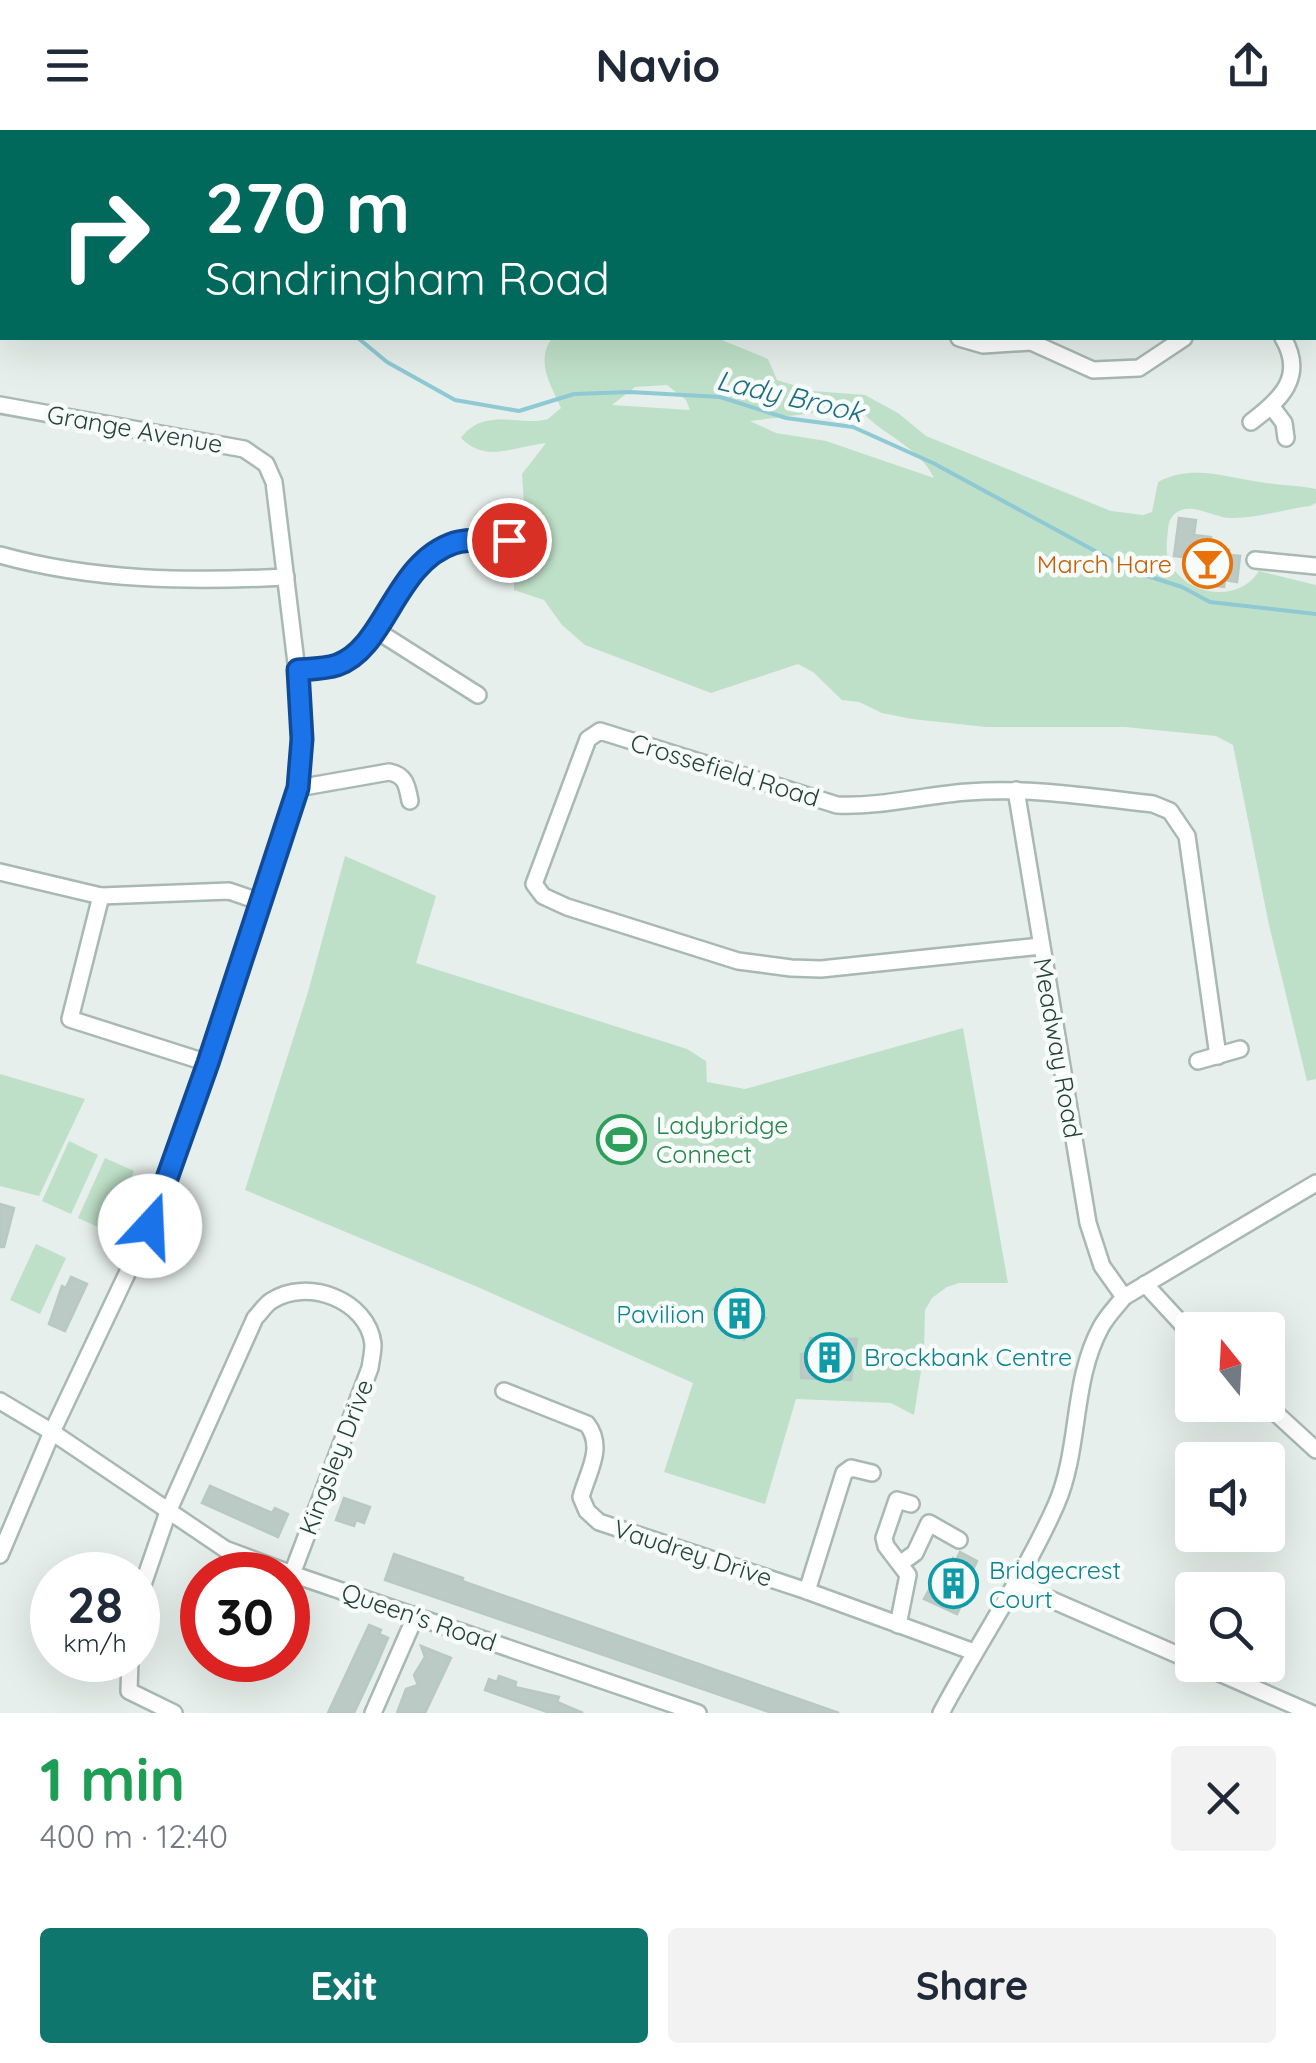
<!DOCTYPE html>
<html lang="en">
<head>
<meta charset="utf-8">
<style>
  :root { --surface:#fff; --page:#f2f2f3; --text:#1f2937; --muted:#747a83; --accent:#0f766e }
  body { margin:0; font-family:Quicksand,sans-serif; background:var(--page); color:var(--text); height:100vh; display:flex; flex-direction:column; font-size:38px; white-space:nowrap }
  * { box-sizing:border-box; margin:0 }
  p { font-size:32px; color:var(--muted) }
  .icon { flex:none; width:55px; height:55px; fill:none; stroke:currentColor; stroke-width:2; stroke-linecap:round; stroke-linejoin:round }
  .map { position:relative; height:1583px; overflow:hidden }
  .details { display:flex; flex-direction:column; background:var(--surface); flex:1 }
  .details>* { flex:none }
  .banner { position:absolute; left:0px; top:0px; width:1318px; height:210px; box-shadow:0 10px 40px #0002; background:#00695c; color:#fff; overflow:hidden }
  .needle { width:65px; rotate:342deg }
  .buttons { position:absolute; left:1175px; top:1182px; display:grid; gap:20px }
  .buttons a { display:grid; place-items:center; width:110px; height:110px; border-radius:10px; background:var(--surface); box-shadow:0 10px 40px #0002; font-size:50px }
  .speed { position:absolute; left:30px; top:1422px; display:flex; gap:20px; font-size:50px; font-weight:700; text-align:center }
  .speed>* { display:grid; place-content:center; width:130px; height:130px; border-radius:50%; background:var(--surface); box-shadow:0 10px 40px #0002; line-height:1 }
  .speed small { font-size:25px; font-weight:400 }
  .speed .limit { border:15px solid #d22; background:#fff; color:#111 }
  .pin { position:absolute; display:grid; place-items:center; width:85px; height:85px; color:#fff; margin:-42px; border:5px solid #fff; border-radius:50%; box-shadow:0 2px 10px #0007 }
  .me { position:absolute; width:110px; margin:-55px; rotate:20deg; stroke-linejoin:round; filter:drop-shadow(0 0 8px #0008) }
  .turn { display:flex; align-items:center; gap:35px; height:210px; padding:0 40px; font-size:45px }
  .turn .icon { width:130px; height:130px; stroke-width:2.5 }
  .turn b { display:block; font-size:70px; line-height:85px }
  .round { display:grid; place-items:center; flex:none; width:105px; height:105px; border-radius:10px; background:var(--page) }
  .headline { display:flex; align-items:center; justify-content:space-between; height:170px; padding:0 40px }
  h1 { font-size:60px; font-weight:700; line-height:75px; color:#1e9e55 }
  .action { display:flex; gap:20px; margin-top:auto; padding:20px 40px }
  .action a { flex:1; height:115px; border-radius:10px; background:var(--accent); color:#fff; font-size:40px; font-weight:700; line-height:115px; text-align:center }
  .action a+a { background:var(--page); color:var(--text) }
  header { display:flex; justify-content:space-between; align-items:center; height:130px; padding:0 40px; background:var(--surface); font-size:45px; font-weight:700 }
  .map>svg:first-child { display:block }
  .green { fill:#bfe0c8; fill-rule:evenodd }
  .lines { fill:none; stroke-linecap:round; stroke-linejoin:round }
  .stream { stroke:#8ec9d4; stroke-width:4 }
  .building { fill:#bbcac4; stroke:#b8c9c2; stroke-width:2.5 }
  .minor-casing { stroke:#a8b8b2; stroke-width:20 }
  .minor { stroke:#fff; stroke-width:15 }
  .route-casing { stroke:#114b97; stroke-width:25 }
  .route { stroke:#1a73e8; stroke-width:18 }
  .labels { text-anchor:middle; stroke-width:9; stroke-linejoin:round; paint-order:stroke }
  .street-label { font-size:25px; fill:#24423a; stroke:#f7fbf9 }
  .food-label { font-size:25px; fill:#c56008; stroke:#f7fbf9; text-anchor:end }
  .leisure-label { font-size:25px; fill:#27864d; stroke:#f7fbf9; text-anchor:start }
  .culture-label { font-size:25px; fill:#0d838f; stroke:#f7fbf9; text-anchor:start }
  .water-label { font-size:28px; font-style:italic; fill:#1c6f80; stroke:#f7fbf9 }
</style>
</head>
<body>
<header><svg class="icon" aria-label="menu" viewBox="0 0 24 24"><path d="M4 6h16M4 12h16M4 18h16"/></svg>Navio<svg class="icon" aria-label="share" viewBox="0 0 24 24"><path d="M12 15V3M7 8l5-5 5 5M5 13v7h14v-7"/></svg></header>
<div class="map">
<svg width="1316" height="1583" viewBox="0 0 1316 1583">
  <rect width="100%" height="100%" fill="#e6efeb"/>
  <g class="green">
    <path d="M 552,208 L 717,208 L 768,229 L 777,250 L 813,261 L 865,265 L 898,283 L 926,306 L 1111,381 L 1143,385 L 1152,382 L 1158,352 C 1192,334 1224,347 1260,352 C 1278,355 1298,355 1316,359 L 1316,373 L 1310,376 C 1285,379 1258,388 1233,388 C 1215,389 1196,373 1179,381 C 1171,385 1169,391 1168,400 C 1167,410 1165,421 1169,431 C 1184,465 1238,475 1259,441 L 1316,455 L 1316,949 L 1307,951 L 1269,795 L 1233,615 L 1216,606 L 1125,597 L 986,597 L 912,589 L 882,583 L 859,572 L 842,570 L 813,542 L 798,534 L 711,563 L 585,515 L 562,495 L 544,470 L 514,460 L 514,433 L 521,432 L 520,402 L 525,391 L 522,344 L 546,313 C 515,316 486,334 461,308 C 484,276 522,297 548,289 C 549,288 560,279 561,278 C 551,255 535,232 552,208 ZM 667,255 L 686,270 L 690,280 L 612,275 L 635,257 ZM 829,281 L 865,285 C 888,308 919,317 934,348 L 826,311 L 776,303 L 750,291 Z"/>
    <path d="M 345,726 L 436,766 L 416,833 L 687,919 L 706,931 L 707,952 L 745,959 L 963,898 L 1008,1153 L 959,1153 L 947,1157 L 932,1168 L 925,1180 L 924,1222 L 914,1285 L 891,1273 L 796,1269 L 765,1374 L 664,1342 L 693,1253 L 480,1158 L 245,1060 L 308,862 Z"/>
    <path d="M 0,944 L 85,969 L 39,1066 L 0,1056 Z"/>
    <path d="M 69,1011 L 98,1025 L 71,1084 L 42,1071 Z"/>
    <path d="M 105,1028 L 134,1041 L 107,1101 L 78,1088 Z"/>
    <path d="M 36,1114 L 66,1128 L 40,1184 L 10,1170 Z"/>
  </g>
  <g class="lines">
    <g class="stream">
      <path d="M 0,37 L 2,40"/>
      <path d="M 358,208 L 387,232 L 455,270 L 519,281 L 574,264 L 630,262 L 720,267 L 786,288 L 853,297 L 933,333 L 1132,441 L 1182,457 L 1210,472 L 1316,484"/>
    </g>
  </g>
  <g class="building">
    <path d="M 1179,388 L 1196,390 L 1194,405 L 1211,407 L 1210,418 L 1229,420 L 1229,425 L 1240,426 L 1237,452 L 1225,450 L 1224,457 L 1205,455 L 1206,445 L 1188,443 L 1190,428 L 1174,426 Z"/>
    <path d="M 0,1074 L 14,1078 L 4,1117 L 0,1117 Z"/>
    <path d="M 71,1147 L 87,1154 L 65,1201 L 49,1194 L 62,1156 L 66,1158 Z"/>
    <path d="M 735,1158 L 766,1188 L 744,1210 L 713,1179 Z"/>
    <path d="M 810,1208 L 857,1209 L 851,1250 L 801,1248 L 801,1224 L 809,1224 Z"/>
    <path d="M 210,1356 L 272,1383 L 275,1378 L 288,1384 L 278,1407 L 202,1373 Z"/>
    <path d="M 344,1368 L 370,1377 L 364,1393 L 356,1390 L 354,1396 L 336,1390 Z"/>
    <path d="M 960,1422 L 977,1431 L 971,1444 L 975,1446 L 957,1484 L 924,1469 L 934,1451 L 939,1453 L 953,1428 L 956,1430 Z"/>
    <path d="M 394,1424 L 463,1448 L 462,1451 L 839,1583 L 772,1583 L 385,1450 Z"/>
    <path d="M 369,1495 L 381,1500 L 379,1504 L 388,1508 L 376,1536 L 354,1583 L 328,1583 Z"/>
    <path d="M 421,1516 L 451,1528 L 425,1583 L 397,1583 L 406,1559 L 418,1555 L 414,1545 L 425,1527 Z"/>
    <path d="M 499,1546 L 516,1552 L 515,1557 L 559,1567 L 557,1572 L 583,1583 L 550,1583 L 485,1560 L 489,1549 L 497,1552 Z"/>
  </g>
  <g class="lines">
    <defs>
      <g id="minor">
        <path d="M 386,0 L 402,2"/>
        <path d="M 570,0 L 572,2"/>
        <path d="M 922,0 L 923,2"/>
        <path d="M 1119,0 L 1164,0"/>
        <path d="M 1200,0 L 1201,2"/>
        <path d="M 282,2 L 284,0"/>
        <path d="M 374,2 L 374,0"/>
        <path d="M 443,2 L 444,0"/>
        <path d="M 610,2 L 611,0"/>
        <path d="M 1101,2 L 1101,0"/>
        <path d="M 1315,55 L 1316,40"/>
        <path d="M 1315,74 L 1316,75"/>
        <path d="M 959,208 L 983,215 L 1031,212 L 1093,240 L 1139,238 L 1184,208"/>
        <path d="M 0,275 L 244,319 L 266,334 L 274,352 L 301,574 L 298,658 L 208,933 L 150,1095 L 52,1302 L 0,1425"/>
        <path d="M 1272,277 L 1284,293 L 1286,308"/>
        <path d="M 1251,292 C 1280,270 1306,247 1283,208"/>
        <path d="M 0,425 C 93,451 191,452 286,447"/>
        <path d="M 1255,430 L 1316,436"/>
        <path d="M 374,499 L 478,565"/>
        <path d="M 297,540 C 310,539 324,539 336,535 C 386,518 394,433 455,413 C 471,408 492,411 509,410"/>
        <path d="M 298,658 L 389,642 C 406,645 407,656 410,671"/>
        <path d="M 1016,660 L 1088,1093 L 1102,1136 L 1124,1167"/>
        <path d="M 0,742 L 101,766 L 229,761 L 261,772"/>
        <path d="M 101,766 L 70,889 L 208,933"/>
        <path d="M 1041,816 L 821,839 L 791,838 L 738,831 L 567,777 L 543,766 L 534,754 L 588,609 L 600,601 L 837,675 C 882,677 924,665 968,662 C 1030,657 1091,667 1153,674 L 1170,681 L 1187,706 L 1218,926"/>
        <path d="M 1198,931 L 1240,919"/>
        <path d="M 1145,1154 L 1192,1205"/>
        <path d="M 504,1261 L 587,1294 C 605,1318 588,1341 581,1367 L 587,1381 L 599,1392 L 807,1461 L 974,1522"/>
        <path d="M 0,1271 L 52,1302 L 225,1419 L 292,1444 L 698,1583"/>
        <path d="M 1267,1275 L 1316,1320"/>
        <path d="M 901,1433 L 915,1423 L 929,1393 L 959,1410"/>
        <path d="M 1015,1454 L 1192,1531"/>
        <path d="M 807,1461 L 844,1343 L 851,1338 L 872,1343"/>
        <path d="M 138,1469 L 168,1382 L 255,1188 C 260,1183 265,1175 271,1171 C 307,1147 368,1170 373,1214 C 373,1222 371,1231 370,1238 L 292,1444"/>
        <path d="M 898,1495 L 908,1445 L 886,1416 L 884,1408 L 897,1370 L 911,1374"/>
        <path d="M 130,1530 L 129,1561 L 174,1583"/>
        <path d="M 1201,1535 L 1311,1583"/>
        <path d="M 373,1583 L 416,1485"/>
        <path d="M 941,1583 C 978,1513 1024,1447 1056,1375 C 1081,1318 1071,1252 1101,1197 C 1107,1186 1116,1177 1124,1167 L 1316,1053"/>
      </g>
    </defs>
    <use href="#minor" class="minor-casing"/>
    <use href="#minor" class="minor"/>
  </g>
  <g class="lines">
    <defs>
      <path id="route" d="M 150,1096 L 208,933 L 298,658 L 302,609 L 298,540 C 310,539 325,539 337,535 C 386,518 394,433 454,413 C 471,408 492,411 509,410"/>
    </defs>
    <use href="#route" class="route-casing"/>
    <use href="#route" class="route"/>
  </g>
  <defs>
    <symbol id="bar-ring" viewBox="-11 -11 22 22"><circle r="9.5" fill="#f7fbf9" stroke="#e8710a" stroke-width="1.5"/><path d="M-6-5H6L.8 .8V4.5H3.5V6h-7V4.5H-.8V.8Z" fill="#e8710a"/></symbol>
    <symbol id="stadium-ring" viewBox="-11 -11 22 22"><circle r="9.5" fill="#f7fbf9" stroke="#2e9e5b" stroke-width="1.5"/><path d="M0-5a6.5 5 0 1 0 0 10a6.5 5 0 1 0 0-10ZM-3.5-1.8h7v3.6h-7Z" fill="#2e9e5b"/></symbol>
    <symbol id="building-ring" viewBox="-11 -11 22 22"><circle r="9.5" fill="#f7fbf9" stroke="#0f9aa8" stroke-width="1.5"/><path d="M-4-6H4V6H1V3H-1V6H-4ZM-2.5-4.3h1.7v1.8h-1.7ZM.8-4.3h1.7v1.8H.8ZM-2.5-1h1.7V.8h-1.7ZM.8-1h1.7V.8H.8Z" fill="#0f9aa8"/></symbol>
  </defs>
  <g fill-rule="evenodd">
    <use href="#bar-ring" x="1180" y="406" width="55" height="55"/>
    <use href="#stadium-ring" x="594" y="982" width="55" height="55"/>
    <use href="#building-ring" x="712" y="1156" width="55" height="55"/>
    <use href="#building-ring" x="802" y="1200" width="55" height="55"/>
    <use href="#building-ring" x="926" y="1426" width="55" height="55"/>
  </g>
  <g class="labels">
    <g class="street-label">
      <text transform="translate(135 299) rotate(10)" y="9">Grange Avenue</text>
      <text transform="translate(725 640) rotate(17)" y="9">Crossefield Road</text>
      <text transform="translate(1058 918) rotate(80)" y="9">Meadway Road</text>
      <text transform="translate(336 1327) rotate(-69)" y="9">Kingsley Drive</text>
      <text transform="translate(693 1423) rotate(18)" y="9">Vaudrey Drive</text>
      <text transform="translate(419 1487) rotate(19)" y="9">Queen's Road</text>
    </g>
    <g class="food-label">
      <text x="1172" y="443">March Hare</text>
    </g>
    <g class="leisure-label">
      <text x="656" y="1004">Ladybridge<tspan x="656" dy="29">Connect</tspan></text>
    </g>
    <g class="culture-label">
      <text x="705" y="1193" text-anchor="end">Pavilion</text>
      <text x="864" y="1236">Brockbank Centre</text>
      <text x="989" y="1449">Bridgecrest<tspan x="989" dy="29">Court</tspan></text>
    </g>
    <g class="water-label">
      <text transform="translate(790 266) rotate(13)" y="10">Lady Brook</text>
    </g>
  </g>
</svg>
<div class="buttons">
<a><svg class="needle" viewBox="-14 -14 28 28"><path d="M0-13l5 13h-10z" fill="#e53935"/><path d="M0 13l5-13h-10z" fill="#747a83"/></svg></a>
<a><svg class="icon" aria-label="sound" viewBox="0 0 24 24"><path d="M4 9h4l5-4v14l-5-4H4zM17 9q2 3 0 6"/></svg></a>
<a><svg class="icon" aria-label="search" viewBox="0 0 24 24"><circle cx="10" cy="10" r="6"/><path d="M15 15l6 6"/></svg></a>
</div>
<div class="speed"><div>28<small>km/h</small></div><div class="limit">30</div></div>
<div class="pin" style="left:509px;top:410px;background:#d93025"><svg class="icon" aria-label="arrive" viewBox="0 0 24 24"><path d="M6 21V4h12l-3 4 3 4H6"/></svg></div>
<svg class="me" style="left:150px;top:1096px" viewBox="-20 -20 40 40"><circle r="19" fill="#fff"/><path d="M0-13L10 11 0 6-10 11z" fill="#1a73e8"/></svg>
<div class="banner">
<div class="turn"><svg class="icon" aria-label="right" viewBox="0 0 24 24"><path d="M7 20v-9h11M14 6l5 5-5 5"/></svg><div><b>270 m</b>Sandringham Road</div></div>
</div>
</div>
<section class="details">
<div class="headline"><div><h1>1 min</h1><p>400 m · 12:40</p></div><a class="round"><svg class="icon" aria-label="close" viewBox="0 0 24 24"><path d="M6 6l12 12M18 6L6 18"/></svg></a></div>
<div class="action"><a>Exit</a><a>Share</a></div>
</section>
</body>
</html>
